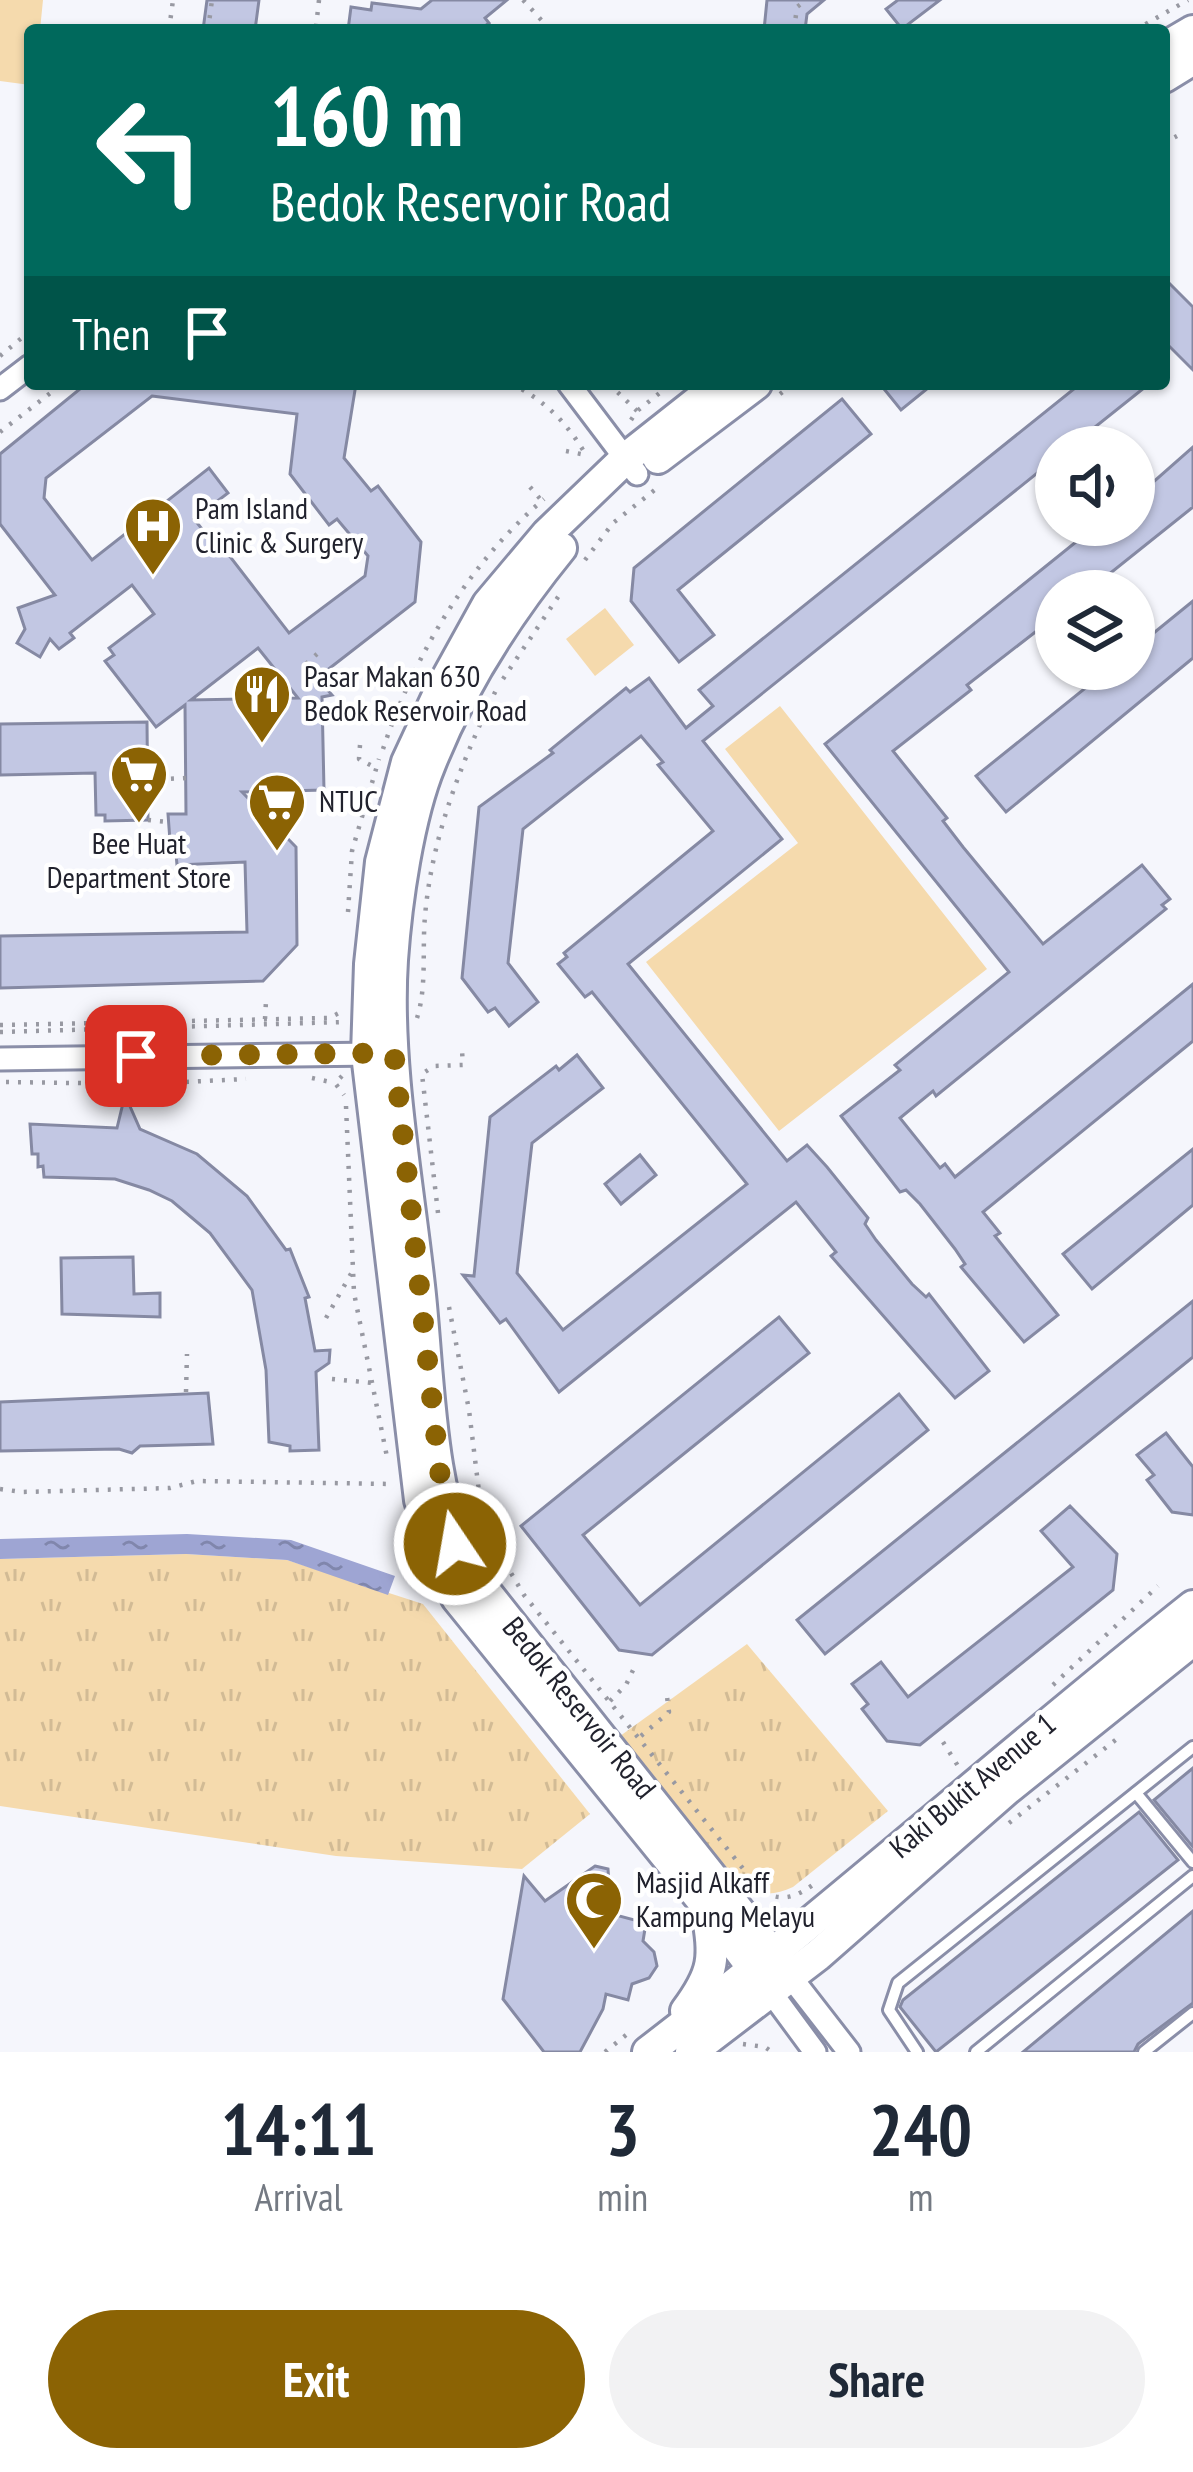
<!DOCTYPE html>
<html lang="en">
<head>
<meta charset="utf-8">
<style>
  :root { --surface:#fff; --page:#f2f2f3; --text:#1f2937; --muted:#747a83; --accent:#8b6304 }
  body { margin:0; font-family:"PT Sans Narrow",sans-serif; background:var(--page); color:var(--text); height:100vh; display:flex; flex-direction:column; font-size:45px; white-space:nowrap }
  * { box-sizing:border-box; margin:0 }
  p { font-size:39px; color:var(--muted) }
  .icon { flex:none; width:66px; height:66px; fill:none; stroke:currentColor; stroke-width:2; stroke-linecap:round; stroke-linejoin:round }
  .map { position:relative; height:2052px; overflow:hidden }
  .drawer { display:flex; flex-direction:column; background:var(--surface); flex:1 }
  .drawer>* { flex:none }
  .hud { position:absolute; left:24px; top:24px; width:1146px; height:366px; border-radius:12px; box-shadow:0 3px 9px #0004; background:#00695c; color:#fff; overflow:hidden }
  .controls { position:absolute; left:1035px; top:426px; display:grid; gap:24px }
  .controls a { display:grid; place-items:center; width:120px; height:120px; border-radius:50%; background:var(--surface); box-shadow:0 3px 9px #0004; font-size:60px }
  .pin { position:absolute; display:grid; place-items:center; width:102px; height:102px; color:#fff; margin:-51px; border-radius:24px; box-shadow:0 6px 18px #0006 }
  .me { position:absolute; width:132px; margin:-66px; rotate:348deg; stroke-linejoin:round; filter:drop-shadow(0 0 9px #0008) }
  .turn { display:flex; align-items:center; gap:42px; height:252px; padding:0 48px; font-size:54px }
  .turn .icon { width:156px; height:156px; stroke-width:2.5 }
  .turn b { display:block; font-size:84px; line-height:102px }
  .then { display:flex; align-items:center; height:114px; padding:0 48px; background:#0003; gap:24px; font-size:45px }
  .eta { display:flex; justify-content:space-evenly; align-items:center; height:204px; text-align:center }
  .eta b { font-size:72px; font-weight:800; line-height:84px }
  .cta { display:flex; gap:24px; margin-top:auto; padding:24px 48px }
  .cta a { flex:1; height:138px; border-radius:72px; background:var(--accent); color:#fff; font-size:48px; font-weight:800; line-height:138px; text-align:center }
  .cta a+a { background:var(--page); color:var(--text) }
  .map>svg:first-child { display:block }
  .grass { fill:url(#grass-tufts) }
  .green { fill:#f5daad }
  .water { fill:url(#water-ripples) }
  .building { fill:#c2c7e3; stroke:#8589a3; stroke-width:3; fill-rule:evenodd }
  .lines { fill:none; stroke-linecap:round; stroke-linejoin:round }
  .service-casing { stroke:#8a8ea8; stroke-width:16 }
  .minor-casing { stroke:#8a8ea8; stroke-width:27 }
  .secondary-casing { stroke:#8a8ea8; stroke-width:36 }
  .path { stroke:#9899a2; stroke-width:4.5; stroke-dasharray:3 9; stroke-linecap:butt }
  .service { stroke:#fff; stroke-width:10 }
  .minor { stroke:#fff; stroke-width:21 }
  .secondary { stroke:#fff; stroke-width:30 }
  .route { stroke:#8b6304; stroke-width:21; stroke-dasharray:0 37.8 }
  .labels { text-anchor:middle; stroke-width:9; stroke-linejoin:round; paint-order:stroke }
  .poi-label { font-size:30px; fill:#21222d; stroke:#fff; text-anchor:start }
  .street-label { font-size:30px; fill:#21222d; stroke:#fff }
</style>
</head>
<body>
<div class="map">
<svg width="1193" height="2052" viewBox="0 0 1193 2052">
  <defs>
    <pattern id="grass-tufts" width="24" height="20" patternUnits="userSpaceOnUse" patternTransform="scale(3)"><rect width="24" height="20" fill="#f5daad"/><path d="M3 7l-1-3M5 7V3M7 7l1-3M15 17l-1-3M17 17v-4M19 17l1-3" fill="none" stroke="#d2bb95"/></pattern>
    <pattern id="water-ripples" width="26" height="14" patternUnits="userSpaceOnUse" patternTransform="scale(3)"><rect width="26" height="14" fill="#9ea5d3"/><path d="M2 4q2-2 4 0t4 0M15 11q2-2 4 0t4 0" fill="none" stroke="#8086ac"/></pattern>
  </defs>
  <rect width="100%" height="100%" fill="#f5f6fc"/>
  <g class="grass">
    <path d="M 186,1554 L 287,1560 L 423,1604 L 590,1814 L 522,1869 L 336,1856 L 0,1806 L 0,1559 Z"/>
    <path d="M 747,1644 L 888,1811 L 793,1887 C 772,1897 757,1895 737,1883 L 616,1739 Z"/>
  </g>
  <g class="green">
    <path d="M 0,0 L 43,0 L 40,30 L 30,30 L 30,85 L 0,81 Z"/>
    <path d="M 605,608 L 634,645 L 595,676 L 566,639 Z"/>
    <path d="M 780,706 L 987,969 L 779,1131 L 646,962 L 798,843 L 725,749 Z"/>
  </g>
  <path class="water" d="M 187,1534 L 291,1540 L 395,1576 L 388,1595 L 287,1560 L 186,1554 L 0,1559 L 0,1539 Z"/>
  <g class="building">
    <path d="M 207,0 L 259,0 L 255,30 L 203,30 Z"/>
    <path d="M 432,0 L 507,0 L 485,18 L 489,23 L 480,30 L 348,30 L 351,7 L 371,10 L 372,3 L 421,9 Z"/>
    <path d="M 767,0 L 824,0 L 807,14 L 805,30 L 764,30 Z"/>
    <path d="M 898,0 L 940,0 L 902,29 L 886,9 Z"/>
    <path d="M 1164,278 L 1193,307 L 1193,370 L 1164,341 Z"/>
    <path d="M 86,384 L 356,384 L 344,458 L 371,491 L 378,486 L 421,542 L 415,602 L 317,678 L 332,695 L 322,697 L 324,790 L 242,792 L 296,847 L 297,945 L 263,981 L 0,988 L 0,936 L 247,932 L 245,862 L 177,865 L 176,854 L 171,854 L 168,814 L 186,814 L 185,705 L 156,727 L 105,661 L 114,655 L 109,648 L 154,614 L 132,585 L 70,633 L 74,638 L 59,649 L 50,639 L 40,657 L 17,643 L 25,629 L 18,608 L 55,595 L 0,524 L 0,454 ZM 152,396 L 297,414 L 290,474 L 329,525 L 337,519 L 368,556 L 365,576 L 289,633 L 225,550 L 221,553 L 194,519 L 228,493 L 209,468 L 92,560 L 44,498 L 46,478 ZM 258,648 L 298,698 L 191,700 Z"/>
    <path d="M 880,384 L 933,384 L 901,410 Z"/>
    <path d="M 1080,384 L 1149,384 L 1070,447 L 1056,447 L 1056,458 L 703,741 L 782,839 L 628,964 L 787,1161 L 807,1145 L 827,1167 L 868,1218 L 865,1224 L 876,1240 L 912,1284 L 926,1297 L 929,1294 L 989,1371 L 955,1398 L 831,1256 L 836,1252 L 796,1202 L 559,1392 L 506,1319 L 500,1323 L 463,1275 L 474,1276 L 490,1117 L 556,1066 L 559,1070 L 577,1055 L 603,1088 L 532,1143 L 517,1273 L 563,1330 L 747,1184 L 592,992 L 585,997 L 558,964 L 567,957 L 564,953 L 713,831 L 658,765 L 663,762 L 641,736 L 523,829 L 508,963 L 538,1002 L 509,1026 L 495,1008 L 488,1012 L 462,978 L 479,807 L 553,753 L 550,750 L 626,688 L 630,692 L 649,678 L 686,728 L 713,706 L 699,690 Z"/>
    <path d="M 842,399 L 871,434 L 678,590 L 714,635 L 679,662 L 631,601 L 634,568 Z"/>
    <path d="M 1193,447 L 1193,507 L 1088,591 L 1056,591 L 1056,616 L 967,685 L 971,690 L 893,751 L 947,818 L 943,821 L 963,847 L 1043,944 L 1142,865 L 1170,899 L 1162,905 L 1166,909 L 936,1096 L 933,1091 L 900,1118 L 940,1168 L 945,1164 L 955,1177 L 1193,984 L 1193,1041 L 983,1212 L 1000,1233 L 995,1236 L 1058,1315 L 1024,1342 L 961,1267 L 965,1264 L 955,1249 L 920,1204 L 906,1190 L 900,1192 L 841,1116 L 900,1070 L 895,1065 L 1009,972 L 825,744 L 1097,525 L 1134,525 L 1134,499 Z"/>
    <path d="M 1193,601 L 1193,658 L 1006,812 L 976,776 L 1109,669 L 1134,669 L 1134,649 Z"/>
    <path d="M 147,722 L 148,820 L 105,821 L 105,815 L 96,815 L 95,773 L 0,775 L 0,724 Z"/>
    <path d="M 125,1095 L 140,1129 L 197,1154 L 247,1196 L 286,1250 L 290,1249 L 309,1297 L 305,1298 L 315,1351 L 330,1350 L 329,1363 L 316,1372 L 319,1450 L 290,1451 L 290,1446 L 269,1442 L 266,1370 L 252,1290 L 210,1233 L 172,1201 L 149,1190 L 115,1179 L 44,1177 L 43,1166 L 38,1167 L 38,1154 L 32,1154 L 30,1124 L 117,1128 Z"/>
    <path d="M 1193,1149 L 1193,1205 L 1092,1289 L 1063,1254 Z"/>
    <path d="M 640,1155 L 656,1175 L 621,1204 L 605,1184 Z"/>
    <path d="M 133,1257 L 134,1294 L 160,1293 L 160,1317 L 62,1314 L 61,1258 Z"/>
    <path d="M 1193,1301 L 1193,1357 L 825,1654 L 797,1620 Z"/>
    <path d="M 779,1317 L 809,1353 L 583,1535 L 640,1605 L 899,1394 L 928,1430 L 652,1655 L 619,1650 L 521,1526 Z"/>
    <path d="M 208,1393 L 213,1444 L 140,1446 L 132,1453 L 119,1449 L 0,1451 L 0,1402 Z"/>
    <path d="M 1166,1433 L 1193,1467 L 1193,1515 L 1172,1512 L 1147,1480 L 1154,1475 L 1137,1455 Z"/>
    <path d="M 1070,1506 L 1117,1554 L 1113,1590 L 920,1745 L 887,1741 L 862,1709 L 868,1704 L 852,1684 L 881,1662 L 908,1697 L 1073,1567 L 1041,1531 Z"/>
    <path d="M 1193,1768 L 1193,1847 L 1154,1800 Z"/>
    <path d="M 1139,1812 L 1178,1860 L 936,2052 L 900,2007 L 903,2000 Z"/>
    <path d="M 595,1866 L 608,1869 L 609,1883 L 574,1904 L 646,1923 L 643,1941 L 654,1952 L 657,1966 L 649,1978 L 632,1984 L 628,2000 L 606,1994 L 603,2009 L 580,2052 L 544,2052 L 503,1999 L 524,1876 L 545,1901 Z"/>
    <path d="M 1193,1911 L 1193,2003 L 1138,2044 L 1134,2052 L 1023,2052 Z"/>
  </g>
  <g class="lines">
    <defs>
      <g id="service">
        <path d="M 1136,1793 L 1193,1862"/>
        <path d="M 917,2052 L 889,2010 L 898,1983 L 1193,1747"/>
        <path d="M 976,2052 L 1193,1876"/>
        <path d="M 1144,2052 L 1193,2013"/>
      </g>
      <g id="minor">
        <path d="M 569,384 L 637,474"/>
        <path d="M 0,389 L 30,366"/>
        <path d="M 0,1059 L 376,1054"/>
        <path d="M 790,1976 L 849,2052"/>
        <path d="M 770,1991 L 815,2052"/>
      </g>
      <g id="secondary">
        <path d="M 1164,48 L 1193,31"/>
        <path d="M 1164,77 L 1193,59"/>
        <path d="M 720,384 L 625,459 L 547,534 L 488,604 L 441,689 L 407,762 L 381,862 L 370,964 L 367,1054 L 420,1500 L 440,1565 L 457,1598 L 706,1905 L 770,1991"/>
        <path d="M 658,458 L 756,384"/>
        <path d="M 561,548 C 508,613 461,686 430,764 C 408,817 396,903 392,960 C 385,1066 409,1189 420,1295 C 429,1382 429,1493 469,1571 L 790,1976"/>
        <path d="M 686,2011 C 715,1972 715,1958 707,1911"/>
        <path d="M 648,2052 C 834,1909 1009,1752 1193,1606"/>
        <path d="M 691,2052 L 818,1955 L 1006,1790 L 1193,1640"/>
      </g>
    </defs>
    <use href="#service" class="service-casing"/>
    <use href="#minor" class="minor-casing"/>
    <use href="#secondary" class="secondary-casing"/>
    <g class="path">
      <path d="M 319,0 L 316,27 L 331,30"/>
      <path d="M 523,0 L 545,24"/>
      <path d="M 169,30 L 173,0"/>
      <path d="M 208,30 L 212,0"/>
      <path d="M 794,30 L 797,7 L 806,0"/>
      <path d="M 1135,30 L 1188,0"/>
      <path d="M 1164,143 L 1177,136"/>
      <path d="M 0,356 L 30,331"/>
      <path d="M 511,384 C 544,399 568,424 586,455"/>
      <path d="M 609,384 L 637,411"/>
      <path d="M 780,394 L 793,384"/>
      <path d="M 631,420 L 637,411 L 671,384"/>
      <path d="M 0,432 L 62,384"/>
      <path d="M 566,451 L 586,455"/>
      <path d="M 530,487 L 542,501"/>
      <path d="M 585,560 L 613,523 L 661,485"/>
      <path d="M 306,664 L 317,654"/>
      <path d="M 503,679 L 560,594"/>
      <path d="M 360,745 L 359,759 L 376,768"/>
      <path d="M 383,749 C 415,654 468,564 544,499"/>
      <path d="M 147,780 L 186,778"/>
      <path d="M 148,820 L 169,822"/>
      <path d="M 348,912 L 352,851 L 379,759"/>
      <path d="M 142,1005 L 142,1023"/>
      <path d="M 417,1018 C 427,987 422,949 425,916 C 432,835 462,761 497,688"/>
      <path d="M 265,1019 L 266,1001"/>
      <path d="M 0,1025 L 329,1018 L 339,1013"/>
      <path d="M 0,1032 L 344,1022"/>
      <path d="M 342,1076 L 335,1083 L 344,1095"/>
      <path d="M 312,1078 L 335,1083"/>
      <path d="M 6,1082 L 142,1084 L 246,1079"/>
      <path d="M 346,1106 L 354,1293 L 387,1457"/>
      <path d="M 438,1213 L 422,1074 L 434,1066 L 463,1065 L 462,1051"/>
      <path d="M 449,1307 L 469,1410 L 480,1500 L 492,1541 L 524,1595 L 761,1891 C 781,1902 795,1898 814,1884"/>
      <path d="M 326,1318 L 352,1272"/>
      <path d="M 332,1379 L 373,1383"/>
      <path d="M 186,1392 L 187,1354"/>
      <path d="M 0,1489 L 22,1492 L 170,1488 L 197,1481 L 392,1484"/>
      <path d="M 1053,1685 L 1158,1586"/>
      <path d="M 610,1701 L 626,1685 L 634,1668"/>
      <path d="M 641,1736 L 669,1712 L 666,1689"/>
      <path d="M 943,1742 L 958,1766"/>
      <path d="M 1009,1823 L 1122,1735"/>
      <path d="M 743,2044 L 765,2047 L 772,2052"/>
      <path d="M 605,2052 L 631,2031"/>
    </g>
    <use href="#service" class="service"/>
    <use href="#minor" class="minor"/>
    <use href="#secondary" class="secondary"/>
  </g>
  <g class="lines">
    <path class="route" d="M 136,1056 L 394,1053 L 440,1474 L 455,1544"/>
  </g>
  <defs>
    <symbol id="hospital-pin" viewBox="-11 -11 22 30"><path d="M0 17L-7.5 6A9.5 9.5 0 1 1 7.5 6Z" fill="#8b6304" stroke="#fff"/><path d="M-5-5h3v3.5h4V-5h3V5h-3V1.5h-4V5h-3Z" fill="#fff"/></symbol>
    <symbol id="restaurant-pin" viewBox="-11 -11 22 30"><path d="M0 17L-7.5 6A9.5 9.5 0 1 1 7.5 6Z" fill="#8b6304" stroke="#fff"/><path d="M-5-6h1v4h1v-4h1v4h1v-4h1v5L-1.5 .5V6h-2V.5L-5-1ZM5-6V6H3V1.5H1.5Q1.5-4 5-6Z" fill="#fff"/></symbol>
    <symbol id="supermarket-pin" viewBox="-11 -11 22 30"><path d="M0 17L-7.5 6A9.5 9.5 0 1 1 7.5 6Z" fill="#8b6304" stroke="#fff"/><path d="M-6-5.5h2.5l.6 2H6L4.5 2H-2.5L-4.4-4H-6ZM-1.5 3.2a1.3 1.3 0 1 0 .1 0ZM3 3.2a1.3 1.3 0 1 0 .1 0Z" fill="#fff"/></symbol>
    <symbol id="mosque-pin" viewBox="-11 -11 22 30"><path d="M0 17L-7.5 6A9.5 9.5 0 1 1 7.5 6Z" fill="#8b6304" stroke="#fff"/><path d="M3.5-4.9A6 6 0 1 0 3.5 4.9A5 5 0 1 1 3.5-4.9Z" fill="#fff"/></symbol>
  </defs>
  <g fill-rule="evenodd">
    <use href="#hospital-pin" x="120" y="493" width="66" height="90"/>
    <use href="#restaurant-pin" x="229" y="661" width="66" height="90"/>
    <use href="#supermarket-pin" x="106" y="741" width="66" height="90"/>
    <use href="#supermarket-pin" x="244" y="769" width="66" height="90"/>
    <use href="#mosque-pin" x="561" y="1867" width="66" height="90"/>
  </g>
  <g class="labels">
    <g class="poi-label">
      <text x="195" y="519">Pam Island<tspan x="195" dy="34">Clinic &amp; Surgery</tspan></text>
      <text x="304" y="687">Pasar Makan 630<tspan x="304" dy="34">Bedok Reservoir Road</tspan></text>
      <text x="319" y="812">NTUC</text>
      <text x="139" y="854" text-anchor="middle">Bee Huat<tspan x="139" dy="34">Department Store</tspan></text>
      <text x="636" y="1893">Masjid Alkaff<tspan x="636" dy="34">Kampung Melayu</tspan></text>
    </g>
    <g class="street-label">
      <text transform="translate(579 1708) rotate(51)" y="10">Bedok Reservoir Road</text>
      <text transform="translate(973 1786) rotate(-40)" y="10">Kaki Bukit Avenue 1</text>
    </g>
  </g>
</svg>
<div class="controls">
<a><svg class="icon" aria-label="sound" viewBox="0 0 24 24"><path d="M4 9h4l5-4v14l-5-4H4zM17 9q2 3 0 6"/></svg></a>
<a><svg class="icon" aria-label="layers" viewBox="0 0 24 24"><path d="M12 4l9 5-9 5-9-5zM3 14l9 5 9-5"/></svg></a>
</div>
<div class="pin" style="left:136px;top:1056px;background:#d93025"><svg class="icon" aria-label="arrive" viewBox="0 0 24 24"><path d="M6 21V4h12l-3 4 3 4H6"/></svg></div>
<svg class="me" style="left:455px;top:1544px" viewBox="-20 -20 40 40"><circle r="17" fill="#8b6304" stroke="#fff" stroke-width="3"/><path d="M0-11L8 9 0 5-8 9z" fill="#fff"/></svg>
<div class="hud">
<div class="turn"><svg class="icon" aria-label="left" viewBox="0 0 24 24"><path d="M17 20v-9H6M10 6l-5 5 5 5"/></svg><div><b>160 m</b>Bedok Reservoir Road</div></div>
<div class="then">Then<svg class="icon" aria-label="arrive" viewBox="0 0 24 24"><path d="M6 21V4h12l-3 4 3 4H6"/></svg></div>
</div>
</div>
<section class="drawer">
<div class="eta">
<div><b>14:11</b><p>Arrival</p></div>
<div><b>3</b><p>min</p></div>
<div><b>240</b><p>m</p></div>
</div>
<div class="cta"><a>Exit</a><a>Share</a></div>
</section>
</body>
</html>
